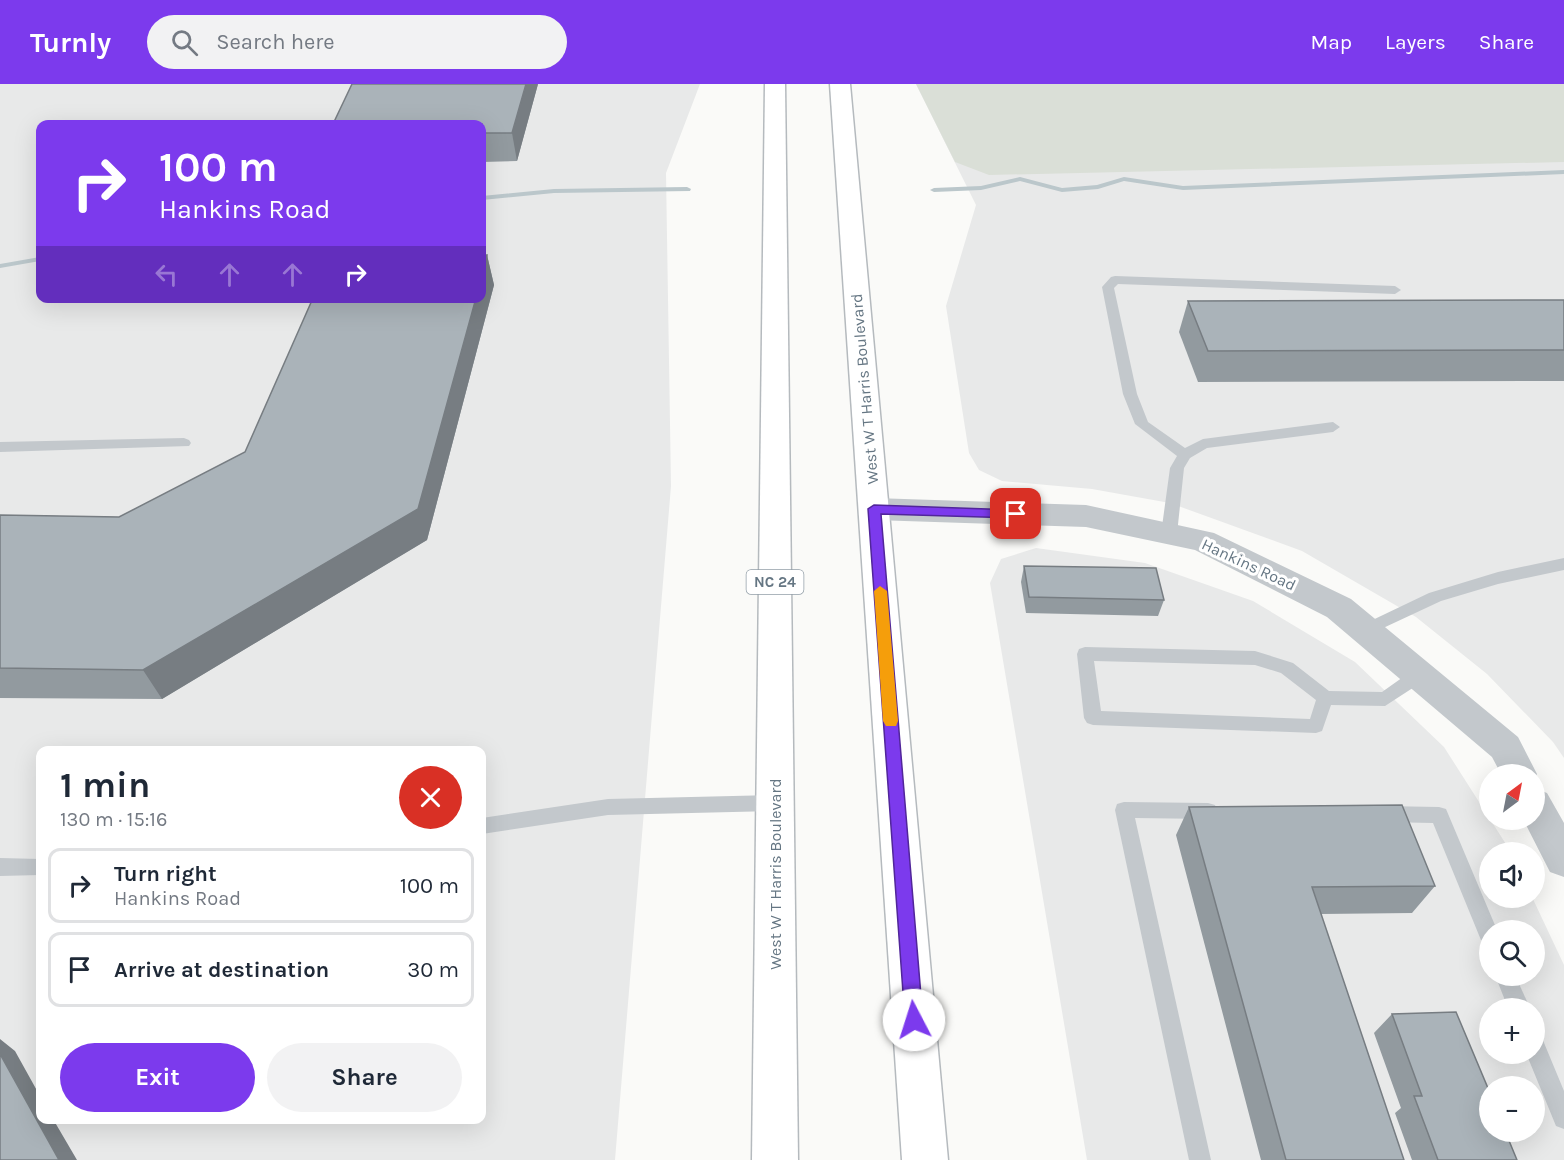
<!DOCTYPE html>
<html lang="en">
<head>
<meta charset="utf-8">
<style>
  :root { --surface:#fff; --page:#f2f2f3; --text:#1f2937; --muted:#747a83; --line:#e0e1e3; --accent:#7c3aed }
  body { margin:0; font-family:Karla,sans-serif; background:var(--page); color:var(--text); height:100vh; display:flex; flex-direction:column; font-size:22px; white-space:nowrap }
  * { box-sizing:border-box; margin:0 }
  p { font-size:20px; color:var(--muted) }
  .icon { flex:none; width:33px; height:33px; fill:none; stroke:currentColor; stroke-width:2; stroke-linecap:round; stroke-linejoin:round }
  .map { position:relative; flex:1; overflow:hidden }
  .details { position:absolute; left:36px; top:662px; width:450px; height:378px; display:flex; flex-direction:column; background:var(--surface); border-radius:12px; box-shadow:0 6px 24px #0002 }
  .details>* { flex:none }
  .top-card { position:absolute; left:36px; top:36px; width:450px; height:183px; border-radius:12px; box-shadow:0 6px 24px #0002; background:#7c3aed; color:#fff; overflow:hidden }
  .needle { width:39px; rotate:32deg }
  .controls { position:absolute; left:1479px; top:680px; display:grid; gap:12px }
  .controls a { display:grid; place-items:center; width:66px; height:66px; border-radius:50%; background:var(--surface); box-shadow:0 6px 24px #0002; font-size:30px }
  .pin { position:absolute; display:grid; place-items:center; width:51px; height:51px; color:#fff; margin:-26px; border-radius:12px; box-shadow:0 3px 9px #0006 }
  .me { position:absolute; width:66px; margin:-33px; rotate:355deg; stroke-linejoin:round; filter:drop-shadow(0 0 4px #0008) }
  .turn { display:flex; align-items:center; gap:21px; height:126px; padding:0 24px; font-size:27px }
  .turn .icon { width:78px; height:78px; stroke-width:2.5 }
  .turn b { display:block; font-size:42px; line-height:51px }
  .lanes { display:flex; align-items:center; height:57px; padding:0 24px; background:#0003; justify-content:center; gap:30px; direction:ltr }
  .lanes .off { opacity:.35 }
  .round { display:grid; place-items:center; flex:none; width:63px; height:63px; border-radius:32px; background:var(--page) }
  .overview { display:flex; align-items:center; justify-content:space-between; height:102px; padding:0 24px }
  h1 { font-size:36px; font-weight:700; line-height:45px }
  .primary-button { display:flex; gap:12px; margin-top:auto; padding:12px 24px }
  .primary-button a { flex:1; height:69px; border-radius:36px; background:var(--accent); color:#fff; font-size:24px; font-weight:700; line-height:69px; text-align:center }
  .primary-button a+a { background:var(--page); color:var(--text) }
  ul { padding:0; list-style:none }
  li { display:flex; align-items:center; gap:18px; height:75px; margin:0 12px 9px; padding:0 12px; border:3px solid var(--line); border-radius:12px }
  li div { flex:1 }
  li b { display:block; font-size:22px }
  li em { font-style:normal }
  header { display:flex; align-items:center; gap:36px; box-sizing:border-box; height:84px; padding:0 30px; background:var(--accent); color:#fff }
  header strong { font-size:28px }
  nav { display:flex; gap:33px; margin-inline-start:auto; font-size:21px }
  .search { width:420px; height:54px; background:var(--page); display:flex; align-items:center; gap:15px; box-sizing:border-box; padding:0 21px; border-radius:33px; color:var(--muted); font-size:22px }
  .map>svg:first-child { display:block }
  .built { fill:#e8e9e9; fill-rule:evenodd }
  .green { fill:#dadfd7 }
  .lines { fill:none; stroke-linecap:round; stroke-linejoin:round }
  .stream { fill:#bbc7cb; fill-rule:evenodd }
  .primary-casing { stroke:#b5babe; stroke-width:3 }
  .lane { fill:#c3c8cc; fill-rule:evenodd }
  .street { fill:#c3c8cc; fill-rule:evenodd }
  .primary { fill:#fff; fill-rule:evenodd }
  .wall { fill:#929a9f }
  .shaded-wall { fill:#777d82 }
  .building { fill:#aab3b9; stroke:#777d82; stroke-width:1.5 }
  .route { fill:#7c3aed; stroke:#51269a; stroke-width:1.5 }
  .slow { fill:#f59e0b }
  .labels { text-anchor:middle; stroke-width:6; stroke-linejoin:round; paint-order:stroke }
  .shield { fill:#fff; stroke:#939fa8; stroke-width:1.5 }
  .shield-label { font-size:15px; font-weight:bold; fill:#657683 }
  .street-label { font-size:16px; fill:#657683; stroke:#fff }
</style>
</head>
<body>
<header>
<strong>Turnly</strong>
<div class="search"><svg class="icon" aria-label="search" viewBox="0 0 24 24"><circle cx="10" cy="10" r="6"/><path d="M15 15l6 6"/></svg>Search here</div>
<nav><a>Map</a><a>Layers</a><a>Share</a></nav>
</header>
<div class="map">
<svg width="1564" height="1076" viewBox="0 0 1564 1076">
  <rect width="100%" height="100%" fill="#fafaf8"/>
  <g class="built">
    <path d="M 0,0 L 700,0 L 666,89 L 671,402 L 615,1076 L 0,1076 ZM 40,40 L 482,40 L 482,214 L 40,214 ZM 40,666 L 482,666 L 482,1035 L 40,1035 Z"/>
    <path d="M 916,0 L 1564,0 L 1564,674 L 1553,658 L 1487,590 L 1416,533 L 1302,467 L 1170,419 L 1092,405 L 1002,397 L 979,386 L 969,369 L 946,222 L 976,121 Z"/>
    <path d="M 1036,464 L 1145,479 L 1253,517 L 1355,578 L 1444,663 L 1511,768 L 1490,768 L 1490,813 L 1532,813 L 1564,881 L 1564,1076 L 1087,1076 L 990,499 L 1001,475 ZM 1490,846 L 1534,846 L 1534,891 L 1490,891 ZM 1490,924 L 1534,924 L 1534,969 L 1490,969 ZM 1490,1002 L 1534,1002 L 1534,1047 L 1490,1047 Z"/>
  </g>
  <path class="green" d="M 916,0 L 1564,0 L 1564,78 L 989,91 L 955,78 Z"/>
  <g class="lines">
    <g class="stream">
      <path d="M 1564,86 L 1564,90 L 1183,106 L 1124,97 L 1098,105 L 1062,108 L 1020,97 L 981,106 L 934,108 L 930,106 L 934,104 L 981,102 L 1020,93 L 1062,104 L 1097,101 L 1124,93 L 1183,102 Z"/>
      <path d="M 687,103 L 691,105 L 690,107 L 554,109 L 482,116 L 482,112 L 554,105 Z"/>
      <path d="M 40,173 L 40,177 L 0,184 L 0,180 Z"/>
    </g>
    <defs>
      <g id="primary">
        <path d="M 765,0 L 785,0 L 798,1076 L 752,1076 Z"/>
        <path d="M 830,0 L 850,0 L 948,1076 L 902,1076 Z"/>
      </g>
    </defs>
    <use href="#primary" class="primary-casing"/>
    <g class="lane">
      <path d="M 1115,192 L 1395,202 L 1401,206 L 1395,210 L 1118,200 L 1114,204 L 1137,310 L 1148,338 L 1185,364 L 1203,355 L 1333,338 L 1340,343 L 1333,348 L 1207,364 L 1190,374 L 1184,384 L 1177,450 L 1174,454 L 1164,454 L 1161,450 L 1170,384 L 1177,372 L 1135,340 L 1123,310 L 1102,203 L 1111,193 Z"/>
      <path d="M 184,354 L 189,356 L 191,359 L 189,362 L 0,368 L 0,358 Z"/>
      <path d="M 1564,474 L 1564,486 L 1498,500 L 1441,517 L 1366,552 L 1360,550 L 1358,546 L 1360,542 L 1429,509 L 1498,488 Z"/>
      <path d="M 1085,563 L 1255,567 L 1293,579 L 1329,607 L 1382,608 L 1413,586 L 1419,584 L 1425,586 L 1428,591 L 1425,596 L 1385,622 L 1331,621 L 1322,647 L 1316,649 L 1093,641 L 1087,639 L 1084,634 L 1077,570 L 1079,565 ZM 1094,577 L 1255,581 L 1281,589 L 1316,616 L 1310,635 L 1101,627 Z"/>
      <path d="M 775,711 L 782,713 L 784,719 L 782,725 L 775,727 L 608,731 L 482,750 L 482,734 L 608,715 Z"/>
      <path d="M 1124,718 L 1208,719 L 1215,721 L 1217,727 L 1215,733 L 1208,735 L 1135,734 L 1211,1076 L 1189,1076 L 1115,726 L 1117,720 Z"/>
      <path d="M 1383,722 L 1439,723 L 1446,725 L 1497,846 L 1490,846 L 1490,863 L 1483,861 L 1433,739 L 1383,738 L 1376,736 L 1374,730 L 1376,724 Z"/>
      <path d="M 0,774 L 40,775 L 40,791 L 0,792 Z"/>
      <path d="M 1495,891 L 1515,891 L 1530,924 L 1508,924 Z"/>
      <path d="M 1534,952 L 1542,954 L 1564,1007 L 1564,1045 L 1556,1042 L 1526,969 L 1534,969 Z"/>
    </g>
    <g class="street">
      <path d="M 874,414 L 1086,421 L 1214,449 L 1351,515 L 1518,653 L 1537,690 L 1534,696 L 1534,690 L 1501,690 L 1492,673 L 1327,533 L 1195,466 L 1086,443 L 874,436 L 863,432 L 859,425 L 863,418 Z"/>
      <path d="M 1534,704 L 1547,709 L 1564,739 L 1564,793 L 1550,788 L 1523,735 L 1534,735 Z"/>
    </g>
    <use href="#primary" class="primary"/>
  </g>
  <g class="wall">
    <path d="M 538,0 L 517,77 L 482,78 L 482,40 Z"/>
    <path d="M 487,171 L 494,201 L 427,456 L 162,615 L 0,614 L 0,431 L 119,433 L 245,368 Z"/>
    <path d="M 1564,216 L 1564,297 L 1198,298 L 1179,248 L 1188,217 Z"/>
    <path d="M 1024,482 L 1164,516 L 1158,532 L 1026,529 L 1021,498 Z"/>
    <path d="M 1189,723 L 1435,802 L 1412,829 L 1321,830 L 1404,1076 L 1261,1076 L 1176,751 Z"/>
    <path d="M 1392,930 L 1517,1076 L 1412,1076 L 1395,1029 L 1401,1024 L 1374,949 Z"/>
  </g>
  <g class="shaded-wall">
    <path d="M 526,0 L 538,0 L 517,77 L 512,49 Z"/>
    <path d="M 487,171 L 494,201 L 427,456 L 162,615 L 143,586 L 476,214 L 482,214 L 482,193 Z"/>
    <path d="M 0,955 L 15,967 L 40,1012 L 40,1035 L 53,1035 L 77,1076 L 59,1076 L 0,970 Z"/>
  </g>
  <g class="building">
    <path d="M 352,0 L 526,0 L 512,49 L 482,49 L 482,40 L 333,40 Z"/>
    <path d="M 482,171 L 487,171 L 482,193 Z"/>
    <path d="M 313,214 L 476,214 L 418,425 L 143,586 L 0,584 L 0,431 L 119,433 L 245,368 Z"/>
    <path d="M 1564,216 L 1564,266 L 1208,267 L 1188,217 Z"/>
    <path d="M 1024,482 L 1156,484 L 1164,516 L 1029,513 Z"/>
    <path d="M 1402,721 L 1435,802 L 1312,803 L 1404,1076 L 1286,1076 L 1189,723 Z"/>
    <path d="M 1456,928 L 1490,1009 L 1490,1047 L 1505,1047 L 1517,1076 L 1438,1076 L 1414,1012 L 1422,1012 L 1392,930 Z"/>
    <path d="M 0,970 L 59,1076 L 0,1076 Z"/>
  </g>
  <path class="route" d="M 874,421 L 1016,426 L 1022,430 L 1016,434 L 881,430 L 923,936 L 920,942 L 914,945 L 908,942 L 905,936 L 868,425 Z"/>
  <path class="slow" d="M 880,502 L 887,507 L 898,637 L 896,642 L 886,642 L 883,637 L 874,507 Z"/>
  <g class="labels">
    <rect class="shield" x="746.5" y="486" width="57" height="24" rx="4.5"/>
    <g class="shield-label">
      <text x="775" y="503">NC 24</text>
    </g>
    <g class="street-label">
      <text transform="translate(864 305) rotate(-95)" y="6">West W T Harris Boulevard</text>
      <text transform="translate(1249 480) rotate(25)" y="6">Hankins Road</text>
      <text transform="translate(775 790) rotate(-90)" y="6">West W T Harris Boulevard</text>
    </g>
  </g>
</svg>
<div class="controls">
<a><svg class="needle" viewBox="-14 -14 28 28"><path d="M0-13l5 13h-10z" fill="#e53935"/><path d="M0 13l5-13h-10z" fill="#747a83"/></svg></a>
<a><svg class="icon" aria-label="sound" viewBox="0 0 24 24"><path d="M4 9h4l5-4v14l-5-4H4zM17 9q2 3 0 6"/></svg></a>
<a><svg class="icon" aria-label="search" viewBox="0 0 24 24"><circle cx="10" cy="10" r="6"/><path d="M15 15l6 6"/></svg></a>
<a>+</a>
<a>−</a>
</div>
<div class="pin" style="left:1016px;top:430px;background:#d93025"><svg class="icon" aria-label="arrive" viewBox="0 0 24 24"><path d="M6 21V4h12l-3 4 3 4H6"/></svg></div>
<svg class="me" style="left:914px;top:936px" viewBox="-20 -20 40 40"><circle r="19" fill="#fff"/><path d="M0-13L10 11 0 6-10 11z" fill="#7c3aed"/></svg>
<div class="top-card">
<div class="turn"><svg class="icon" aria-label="right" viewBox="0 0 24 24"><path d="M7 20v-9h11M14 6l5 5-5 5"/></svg><div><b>100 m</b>Hankins Road</div></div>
<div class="lanes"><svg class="icon off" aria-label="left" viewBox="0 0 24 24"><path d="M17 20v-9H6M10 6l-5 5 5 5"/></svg><svg class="icon off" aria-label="ahead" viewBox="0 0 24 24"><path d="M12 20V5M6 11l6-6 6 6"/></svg><svg class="icon off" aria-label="ahead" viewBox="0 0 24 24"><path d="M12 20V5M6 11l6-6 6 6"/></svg><svg class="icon" aria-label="right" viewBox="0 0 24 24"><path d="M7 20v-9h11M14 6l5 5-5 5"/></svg></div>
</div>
<section class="details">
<div class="overview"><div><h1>1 min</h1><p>130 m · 15:16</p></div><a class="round" style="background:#d93025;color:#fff"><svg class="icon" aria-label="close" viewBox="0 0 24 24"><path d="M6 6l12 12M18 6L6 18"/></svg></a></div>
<ul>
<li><svg class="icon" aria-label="right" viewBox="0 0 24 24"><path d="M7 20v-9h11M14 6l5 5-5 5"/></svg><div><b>Turn right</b><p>Hankins Road</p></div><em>100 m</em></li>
<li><svg class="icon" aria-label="arrive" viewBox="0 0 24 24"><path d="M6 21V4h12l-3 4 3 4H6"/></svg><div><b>Arrive at destination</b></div><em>30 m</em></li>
</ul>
<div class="primary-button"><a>Exit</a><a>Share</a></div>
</section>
</div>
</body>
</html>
